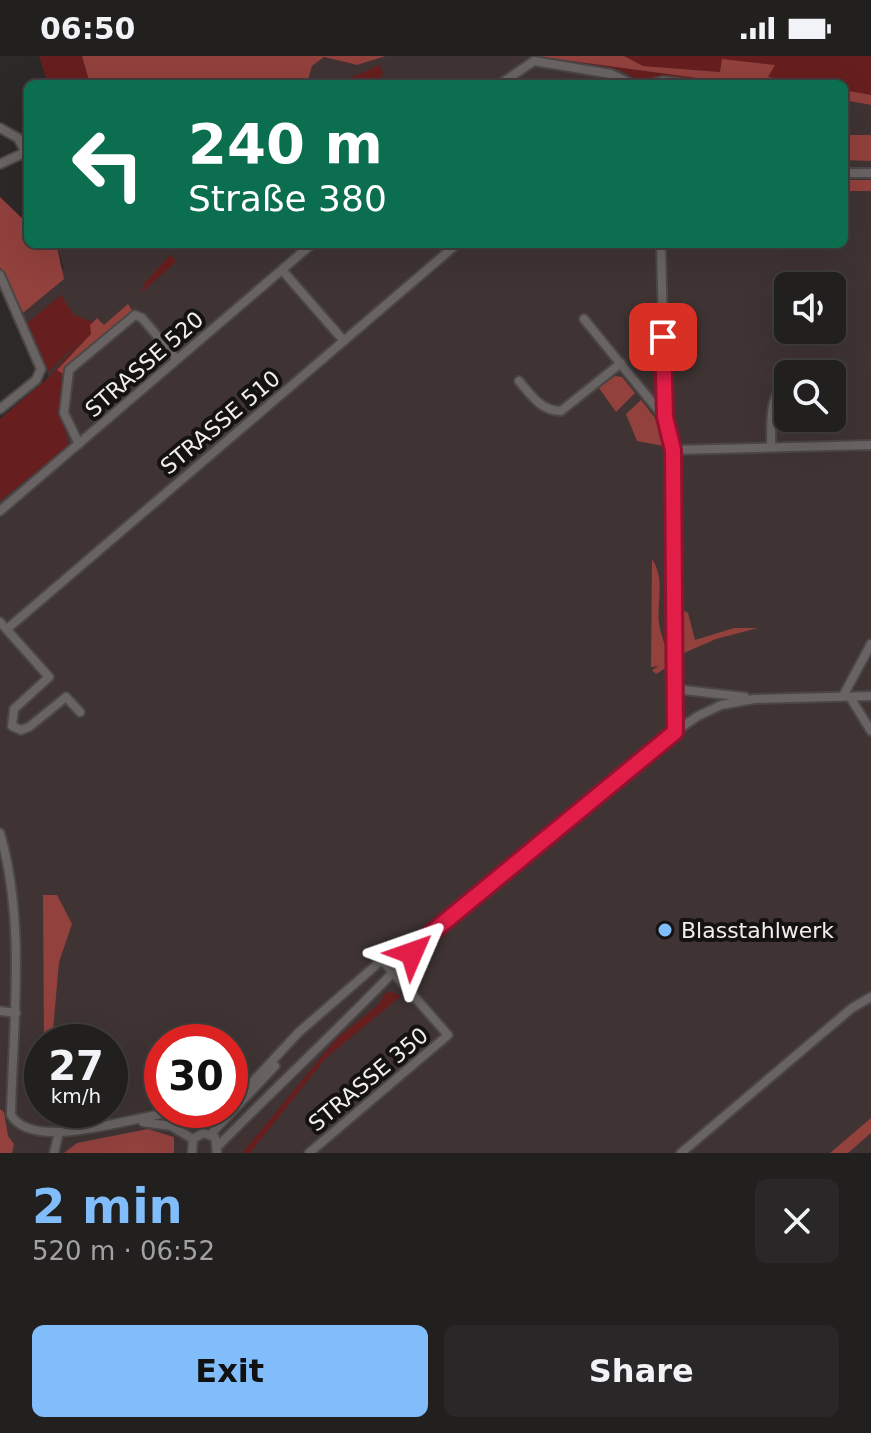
<!DOCTYPE html>
<html lang="en">
<head>
<meta charset="utf-8">
<style>
  :root { --surface:#221f1f; --page:#2a2728; --text:#f1f3f6; --muted:#a2a2a4; --line:#3f3d3d; --accent:#80bdfa }
  body { margin:0; font-family:"DejaVu Sans",sans-serif; background:var(--page); color:var(--text); height:100vh; display:flex; flex-direction:column; font-size:30px; white-space:nowrap }
  * { box-sizing:border-box; margin:0 }
  p { font-size:26px; color:var(--muted) }
  .icon { flex:none; width:44px; height:44px; fill:none; stroke:currentColor; stroke-width:2; stroke-linecap:round; stroke-linejoin:round }
  .map { position:relative; height:1097px; overflow:hidden }
  .side { display:flex; flex-direction:column; background:var(--surface); flex:1 }
  .side>* { flex:none }
  .banner { position:absolute; left:24px; top:24px; width:824px; height:168px; border-radius:12px; box-shadow:0 8px 32px #0002,0 0 0 2px var(--line); background:#0b6e4f; color:#fff; overflow:hidden }
  .fabs { position:absolute; left:774px; top:216px; display:grid; gap:16px }
  .fabs a { display:grid; place-items:center; width:72px; height:72px; border-radius:12px; background:var(--surface); box-shadow:0 8px 32px #0002,0 0 0 2px var(--line); font-size:40px }
  .speed { position:absolute; left:24px; top:968px; display:flex; gap:16px; font-size:40px; font-weight:700; text-align:center }
  .speed>* { display:grid; place-content:center; width:104px; height:104px; border-radius:50%; background:var(--surface); box-shadow:0 8px 32px #0002,0 0 0 2px var(--line); line-height:1 }
  .speed small { font-size:20px; font-weight:400 }
  .speed .limit { border:12px solid #d22; background:#fff; color:#111 }
  .pin { position:absolute; display:grid; place-items:center; width:68px; height:68px; color:#fff; margin:-34px; border-radius:16px; box-shadow:0 4px 12px #0006 }
  .me { position:absolute; width:88px; margin:-44px; rotate:47deg; stroke-linejoin:round; filter:drop-shadow(0 0 6px #0008) }
  .turn { display:flex; align-items:center; gap:28px; height:168px; padding:0 32px; font-size:36px }
  .turn .icon { width:104px; height:104px; stroke-width:2.5 }
  .turn b { display:block; font-size:56px; line-height:68px }
  .round { display:grid; place-items:center; flex:none; width:84px; height:84px; border-radius:12px; background:var(--page) }
  .headline { display:flex; align-items:center; justify-content:space-between; height:136px; padding:0 32px }
  h1 { font-size:48px; font-weight:800; line-height:60px; color:var(--accent) }
  .primary-button { display:flex; gap:16px; margin-top:auto; padding:16px 32px }
  .primary-button a { flex:1; height:92px; border-radius:12px; background:var(--accent); color:#111; font-size:32px; font-weight:800; line-height:92px; text-align:center }
  .primary-button a+a { background:var(--page); color:var(--text) }
  .status { display:flex; justify-content:space-between; align-items:center; height:56px; padding:0 40px; background:var(--surface); direction:ltr }
  .status svg { height:22px; fill:currentColor }
  .map>svg:first-child { display:block }
  .built { fill:#3f3433; fill-rule:evenodd }
  .green { fill:#671e1e }
  .forest { fill:#92413d }
  .lines { fill:none; stroke-linecap:round; stroke-linejoin:round }
  .street-casing { stroke:#4b4747; stroke-width:12 }
  .street { stroke:#696363; stroke-width:8 }
  .route-casing { stroke:#92132f; stroke-width:20 }
  .route { stroke:#e11d48; stroke-width:14 }
  .poi-dot { fill:#80bdfa; stroke:#151312; stroke-width:3 }
  .labels { text-anchor:middle; stroke-width:8; stroke-linejoin:round; paint-order:stroke }
  .street-label { font-size:22px; fill:#f1eeee; stroke:#151312 }
  .poi-label { font-size:22px; fill:#f1eeee; stroke:#151312; text-anchor:start }
</style>
</head>
<body>
<div class="status"><b>06:50</b><svg viewBox="0 0 49 12"><path d="M0 12V9h3v3zM5 12V6h3v6zM10 12V3h3v9zM15 12V0h3v12zM26 1h20v11H26zM47 4h2v5h-2z"/></svg></div>
<div class="map">
<svg width="871" height="1097" viewBox="0 0 871 1097">
  <rect width="100%" height="100%" fill="#2e2929"/>
  <g class="built">
    <path d="M 386,0 L 542,0 L 741,28 L 307,28 L 312,10 L 324,1 L 357,9 Z"/>
    <path d="M 844,44 L 871,49 L 871,1097 L 0,1097 L 0,363 L 49,321 L 20,255 L 24,255 L 64,212 L 57,190 L 844,188 ZM 788,230 L 832,230 L 832,274 L 788,274 ZM 788,318 L 832,318 L 832,362 L 788,362 ZM 42,986 L 110,986 L 110,1054 L 42,1054 ZM 162,986 L 230,986 L 230,1054 L 162,1054 Z"/>
  </g>
  <g class="green">
    <path d="M 39,0 L 82,0 L 90,28 L 48,28 Z"/>
    <path d="M 529,0 L 534,0 L 742,28 L 705,28 L 662,21 L 640,25 L 620,14 Z"/>
    <path d="M 624,0 L 871,0 L 871,39 L 844,34 L 844,28 L 809,28 L 767,21 L 774,9 L 722,4 L 720,16 L 643,10 Z"/>
    <path d="M 380,9 L 383,18 L 377,28 L 336,28 Z"/>
    <path d="M 170,199 L 177,205 L 142,236 L 143,229 Z"/>
    <path d="M 61,239 L 74,259 L 93,266 L 91,278 L 58,314 L 63,318 L 60,355 L 69,389 L 0,445 L 0,363 L 49,321 L 83,282 L 48,316 L 26,268 Z"/>
    <path d="M 393,936 L 401,940 L 326,1002 L 250,1097 L 242,1097 L 337,982 L 378,949 L 385,937 Z"/>
  </g>
  <g class="forest">
    <path d="M 82,0 L 386,0 L 357,9 L 324,1 L 312,10 L 307,28 L 90,28 Z"/>
    <path d="M 534,0 L 624,0 L 643,10 L 720,16 L 722,3 L 775,9 L 768,21 L 809,28 L 742,28 Z"/>
    <path d="M 844,34 L 871,39 L 871,49 L 844,44 Z"/>
    <path d="M 844,79 L 871,79 L 871,105 L 844,104 Z"/>
    <rect x="844" y="124" width="27" height="11"/>
    <path d="M 0,141 L 28,168 L 28,188 L 61,188 L 57,191 L 64,223 L 24,256 L 20,255 L 0,211 Z"/>
    <path d="M 128,248 L 133,256 L 63,318 L 57,314 L 91,278 L 90,269 L 97,262 L 104,269 Z"/>
    <path d="M 615,320 L 622,321 L 635,337 L 616,356 L 599,332 Z"/>
    <path d="M 641,344 L 655,362 L 664,390 L 637,385 L 626,358 Z"/>
    <path d="M 652,503 C 665,522 657,545 659,567 C 661,583 669,594 669,610 L 656,618 L 652,614 L 659,610 L 651,611 Z"/>
    <path d="M 683,554 L 688,557 L 695,584 L 734,572 L 758,572 L 716,583 L 684,597 Z"/>
    <path d="M 43,839 L 57,839 L 72,868 L 59,906 L 52,986 L 44,986 Z"/>
    <path d="M 36,1015 L 42,1015 L 38,1052 L 32,1050 Z"/>
    <path d="M 0,1053 L 4,1056 L 8,1080 L 14,1088 L 12,1097 L 0,1097 Z"/>
    <path d="M 871,1062 L 871,1077 L 848,1097 L 830,1097 Z"/>
    <path d="M 148,1073 L 174,1081 L 174,1097 L 64,1097 L 77,1087 Z"/>
  </g>
  <g class="lines">
    <defs>
      <g id="street">
        <path d="M 500,28 L 534,5 L 611,18 L 632,28"/>
        <path d="M 650,28 L 663,25 L 688,28"/>
        <path d="M 0,72 L 18,82 L 25,95"/>
        <path d="M 0,108 L 28,95"/>
        <path d="M 844,117 L 871,117"/>
        <path d="M 661,188 L 665,361 L 673,394 L 675,676"/>
        <path d="M 282,214 L 344,285"/>
        <path d="M 0,219 L 41,313 L 36,324 L 0,353"/>
        <path d="M 584,263 L 664,361"/>
        <path d="M 832,324 L 838,324"/>
        <path d="M 519,325 C 531,339 541,355 561,355 L 621,307"/>
        <path d="M 79,388 L 64,357 L 69,314 L 135,259 L 142,262 L 176,302"/>
        <path d="M 771,390 C 772,368 767,340 788,327"/>
        <path d="M 673,394 L 871,389"/>
        <path d="M 0,455 L 312,188"/>
        <path d="M 0,566 L 49,621 L 14,653 L 12,670 L 21,674 L 29,671 L 66,641 L 80,656"/>
        <path d="M 7,573 L 457,188"/>
        <path d="M 675,633 L 745,641"/>
        <path d="M 843,640 L 871,588"/>
        <path d="M 850,641 L 871,675"/>
        <path d="M 0,777 C 26,867 13,966 11,1059 C 34,1097 133,1060 170,1057 C 191,1055 205,1066 224,1054"/>
        <path d="M 0,955 L 16,957"/>
        <path d="M 230,1050 L 299,976 L 382,904 L 450,864 L 651,692 L 698,660 L 721,649 L 754,643 L 871,640"/>
        <path d="M 143,1066 L 171,1070 L 193,1083"/>
        <path d="M 211,1078 L 275,1010"/>
        <path d="M 219,1089 C 288,1019 360,953 427,881"/>
        <path d="M 54,1097 L 58,1080"/>
        <path d="M 192,1097 L 193,1083 L 203,1077 L 215,1081 L 217,1097"/>
        <path d="M 309,1097 L 448,979 L 382,904"/>
        <path d="M 681,1097 L 852,952 L 871,941"/>
      </g>
    </defs>
    <use href="#street" class="street-casing"/>
    <use href="#street" class="street"/>
  </g>
  <g class="lines">
    <defs>
      <path id="route" d="M 412,897 L 430,878 L 675,676 L 673,394 L 665,361 L 663,281"/>
    </defs>
    <use href="#route" class="route-casing"/>
    <use href="#route" class="route"/>
  </g>
  <circle class="poi-dot" cx="665" cy="874" r="8"/>
  <g class="labels">
    <g class="street-label">
      <text transform="translate(144 308) rotate(-41)" y="8">STRASSE 520</text>
      <text transform="translate(220 366) rotate(-40)" y="8">STRASSE 510</text>
      <text transform="translate(368 1023) rotate(-40)" y="8">STRASSE 350</text>
    </g>
    <g class="poi-label">
      <text x="681" y="882">Blasstahlwerk</text>
    </g>
  </g>
</svg>
<div class="fabs">
<a><svg class="icon" aria-label="sound" viewBox="0 0 24 24"><path d="M4 9h4l5-4v14l-5-4H4zM17 9q2 3 0 6"/></svg></a>
<a><svg class="icon" aria-label="search" viewBox="0 0 24 24"><circle cx="10" cy="10" r="6"/><path d="M15 15l6 6"/></svg></a>
</div>
<div class="speed"><div>27<small>km/h</small></div><div class="limit">30</div></div>
<div class="pin" style="left:663px;top:281px;background:#d93025"><svg class="icon" aria-label="arrive" viewBox="0 0 24 24"><path d="M6 21V4h12l-3 4 3 4H6"/></svg></div>
<svg class="me" style="left:412px;top:897px" viewBox="-20 -20 40 40"><path d="M0-17L14 15 0 8-14 15z" fill="#e11d48" stroke="#fff" stroke-width="4"/></svg>
<div class="banner">
<div class="turn"><svg class="icon" aria-label="left" viewBox="0 0 24 24"><path d="M17 20v-9H6M10 6l-5 5 5 5"/></svg><div><b>240 m</b>Straße 380</div></div>
</div>
</div>
<section class="side">
<div class="headline"><div><h1>2 min</h1><p>520 m · 06:52</p></div><a class="round"><svg class="icon" aria-label="close" viewBox="0 0 24 24"><path d="M6 6l12 12M18 6L6 18"/></svg></a></div>
<div class="primary-button"><a>Exit</a><a>Share</a></div>
</section>
</body>
</html>
